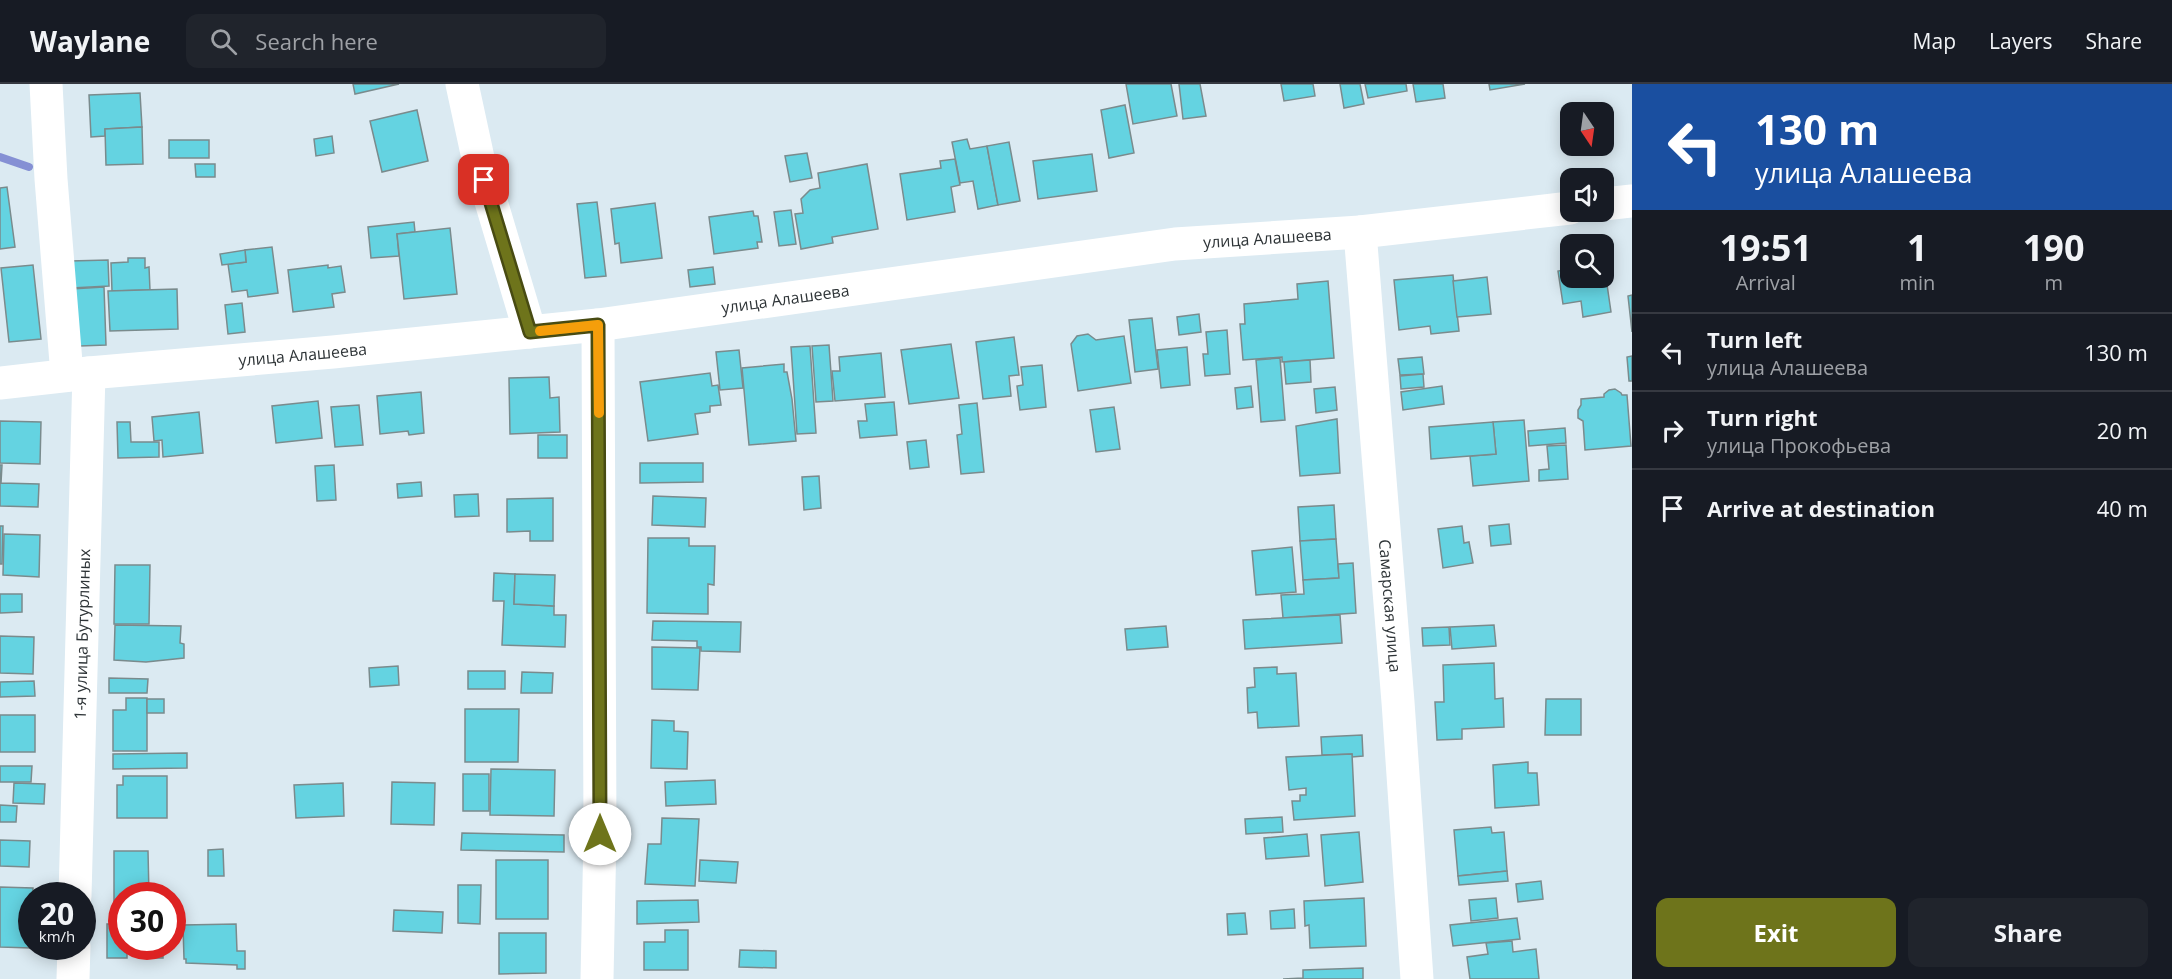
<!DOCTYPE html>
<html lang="en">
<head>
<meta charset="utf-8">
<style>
  :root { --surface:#171b24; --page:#20242c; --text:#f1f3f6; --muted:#9ea1a6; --line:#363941; --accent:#6e741b }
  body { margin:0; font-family:"Open Sans",sans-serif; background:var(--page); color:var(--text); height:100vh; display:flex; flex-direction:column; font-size:22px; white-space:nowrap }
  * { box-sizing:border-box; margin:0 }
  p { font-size:20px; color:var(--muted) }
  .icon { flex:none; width:33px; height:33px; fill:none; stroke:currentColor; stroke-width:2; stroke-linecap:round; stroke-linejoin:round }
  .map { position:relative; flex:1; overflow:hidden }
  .side { display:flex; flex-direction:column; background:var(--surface); width:540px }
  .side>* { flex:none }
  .top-card { background:#1a4fa0; color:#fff; overflow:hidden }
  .needle { width:39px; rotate:167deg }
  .controls { position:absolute; left:1560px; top:18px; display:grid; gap:12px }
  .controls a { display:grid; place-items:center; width:54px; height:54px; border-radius:12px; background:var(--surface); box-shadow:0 3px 15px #0003; font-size:30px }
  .speed { position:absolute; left:18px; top:798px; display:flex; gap:12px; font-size:30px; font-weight:700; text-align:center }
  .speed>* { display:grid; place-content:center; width:78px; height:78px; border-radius:50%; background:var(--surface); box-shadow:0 3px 15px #0003; line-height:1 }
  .speed small { font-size:15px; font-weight:400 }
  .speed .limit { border:9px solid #d22; background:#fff; color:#111 }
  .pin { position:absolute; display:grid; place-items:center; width:51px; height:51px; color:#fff; margin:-26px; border-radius:12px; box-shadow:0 3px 9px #0006 }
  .me { position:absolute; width:66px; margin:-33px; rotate:0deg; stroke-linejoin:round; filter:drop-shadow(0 0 4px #0008) }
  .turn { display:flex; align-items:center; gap:21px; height:126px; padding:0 24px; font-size:27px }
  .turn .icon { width:78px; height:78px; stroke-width:2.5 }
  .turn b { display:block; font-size:42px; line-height:51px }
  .eta { display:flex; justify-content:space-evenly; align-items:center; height:102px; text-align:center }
  .eta b { font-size:36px; font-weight:700; line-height:42px }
  .button { display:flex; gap:12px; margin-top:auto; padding:12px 24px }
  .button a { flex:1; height:69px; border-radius:12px; background:var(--accent); color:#fff; font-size:24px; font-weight:700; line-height:69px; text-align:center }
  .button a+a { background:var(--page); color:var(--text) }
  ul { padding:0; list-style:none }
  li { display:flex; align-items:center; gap:18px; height:78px; padding:0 24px; border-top:2px solid var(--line) }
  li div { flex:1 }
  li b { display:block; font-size:22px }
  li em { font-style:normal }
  header { display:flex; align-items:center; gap:36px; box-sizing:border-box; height:84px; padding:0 30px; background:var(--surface); border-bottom:2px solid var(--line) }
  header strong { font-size:28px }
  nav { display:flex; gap:33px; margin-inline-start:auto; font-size:21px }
  .search { width:420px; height:54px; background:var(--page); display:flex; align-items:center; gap:15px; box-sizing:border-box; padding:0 21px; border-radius:12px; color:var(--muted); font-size:22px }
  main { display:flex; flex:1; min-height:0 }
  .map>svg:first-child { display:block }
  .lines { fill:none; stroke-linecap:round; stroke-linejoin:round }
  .stream { stroke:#8590d4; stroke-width:8 }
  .building { fill:#64d3e1; stroke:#7a8b8d; stroke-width:1.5 }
  .minor { stroke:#fff; stroke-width:33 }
  .route-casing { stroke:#484b12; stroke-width:15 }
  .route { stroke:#6e741b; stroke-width:10 }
  .slow { stroke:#f59e0b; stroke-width:10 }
  .labels { text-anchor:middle; stroke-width:6; stroke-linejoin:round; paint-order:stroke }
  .street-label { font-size:16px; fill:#2e3437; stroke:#dbeaf2 }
</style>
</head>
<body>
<header>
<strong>Waylane</strong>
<div class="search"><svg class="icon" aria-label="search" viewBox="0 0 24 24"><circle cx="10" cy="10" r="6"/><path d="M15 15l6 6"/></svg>Search here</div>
<nav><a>Map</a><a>Layers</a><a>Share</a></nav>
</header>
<main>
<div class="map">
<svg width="1632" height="895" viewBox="0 0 1632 895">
  <rect width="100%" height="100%" fill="#dbeaf2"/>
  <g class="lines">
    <path class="stream" d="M 0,73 L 29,83"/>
  </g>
  <g class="building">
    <path d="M 353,0 L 399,0 L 355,10 Z"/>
    <path d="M 1126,0 L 1171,0 L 1177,32 L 1133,40 Z"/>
    <path d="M 1179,0 L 1200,0 L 1206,32 L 1183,35 Z"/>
    <path d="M 1281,0 L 1313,0 L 1315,12 L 1284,17 Z"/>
    <path d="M 1340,0 L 1360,0 L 1364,20 L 1344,24 Z"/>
    <path d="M 1365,0 L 1406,0 L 1407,7 L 1368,14 Z"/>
    <path d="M 1413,0 L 1443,0 L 1445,14 L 1416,18 Z"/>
    <path d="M 1489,0 L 1525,0 L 1490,6 Z"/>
    <path d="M 140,9 L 142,43 L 105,45 L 105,52 L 91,53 L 89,11 Z"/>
    <path d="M 1125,21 L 1134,69 L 1109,74 L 1101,26 Z"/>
    <path d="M 417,26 L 428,77 L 382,88 L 370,37 Z"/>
    <path d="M 142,43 L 143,80 L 106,81 L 105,45 Z"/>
    <path d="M 332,52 L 334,69 L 316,72 L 314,55 Z"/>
    <path d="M 967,55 L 970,65 L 987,62 L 998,121 L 978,125 L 973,97 L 960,99 L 952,58 Z"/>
    <rect x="169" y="56" width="40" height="18"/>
    <path d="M 1009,58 L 1020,117 L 998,121 L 987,62 Z"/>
    <path d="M 807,69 L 812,94 L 790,98 L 785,72 Z"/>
    <path d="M 1092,70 L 1097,107 L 1038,115 L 1033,77 Z"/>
    <path d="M 955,75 L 960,101 L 951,103 L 955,128 L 907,136 L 900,90 L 941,84 L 940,77 Z"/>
    <path d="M 195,80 L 215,80 L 215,93 L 196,93 Z"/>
    <path d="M 867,80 L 878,145 L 832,153 L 833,159 L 801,165 L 795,130 L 803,129 L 801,115 L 810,106 L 820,104 L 818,89 Z"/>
    <path d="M 7,103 L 15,163 L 0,165 L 0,104 Z"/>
    <path d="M 597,118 L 606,192 L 585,194 L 577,120 Z"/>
    <path d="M 655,119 L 662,174 L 621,179 L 619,159 L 615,160 L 611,125 Z"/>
    <path d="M 791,126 L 796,160 L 779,162 L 774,128 Z"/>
    <path d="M 753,127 L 754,132 L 758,132 L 762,158 L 757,158 L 758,164 L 714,170 L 709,133 Z"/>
    <path d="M 414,138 L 415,148 L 397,150 L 399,172 L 371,174 L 368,143 Z"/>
    <path d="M 450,144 L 457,210 L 404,215 L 397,150 Z"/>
    <path d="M 272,163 L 278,209 L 248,213 L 247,206 L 232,208 L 228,180 L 246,178 L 245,166 Z"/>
    <path d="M 245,166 L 246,178 L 222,181 L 220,170 Z"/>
    <path d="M 128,174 L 145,174 L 145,184 L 149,183 L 150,206 L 112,207 L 111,179 L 128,178 Z"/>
    <path d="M 108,176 L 109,202 L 71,204 L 70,177 Z"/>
    <path d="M 1604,180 L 1611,228 L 1583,233 L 1581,217 L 1563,220 L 1558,187 L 1570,185 L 1570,194 L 1604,194 Z"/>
    <path d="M 33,181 L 41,255 L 9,258 L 1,184 Z"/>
    <path d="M 328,181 L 328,184 L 341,182 L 345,208 L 332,210 L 334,223 L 293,228 L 288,186 Z"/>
    <path d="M 713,183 L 715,200 L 690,203 L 688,186 Z"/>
    <path d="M 1453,191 L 1459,247 L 1431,250 L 1430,242 L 1399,246 L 1394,196 Z"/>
    <path d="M 1487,193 L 1491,230 L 1457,233 L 1453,197 Z"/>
    <path d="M 1328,197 L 1334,274 L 1282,278 L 1282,273 L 1243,276 L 1240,240 L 1245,240 L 1244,220 L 1298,215 L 1297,200 Z"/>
    <path d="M 104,203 L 106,261 L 80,262 L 71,205 Z"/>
    <path d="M 177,205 L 178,245 L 110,247 L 108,207 Z"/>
    <path d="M 1632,211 L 1632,248 L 1628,212 Z"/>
    <path d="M 242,219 L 245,248 L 228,250 L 225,221 Z"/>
    <path d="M 1199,230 L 1201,248 L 1179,251 L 1177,233 Z"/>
    <path d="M 1152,234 L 1158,285 L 1135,288 L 1129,236 Z"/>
    <path d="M 1227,246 L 1230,290 L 1205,292 L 1203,270 L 1208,270 L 1206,248 Z"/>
    <path d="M 1088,250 L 1096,256 L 1124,252 L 1131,299 L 1078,307 L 1071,260 L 1077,252 Z"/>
    <path d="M 1014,253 L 1019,291 L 1009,292 L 1011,312 L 983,315 L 976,258 Z"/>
    <path d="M 951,260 L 959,314 L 909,320 L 901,266 Z"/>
    <path d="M 829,261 L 833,317 L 816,318 L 812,262 Z"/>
    <path d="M 810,262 L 816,349 L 797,350 L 791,263 Z"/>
    <path d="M 1187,263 L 1190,301 L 1161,304 L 1157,266 Z"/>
    <path d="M 739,266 L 743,304 L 720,306 L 716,268 Z"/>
    <path d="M 881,269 L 885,313 L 835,317 L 832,287 L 840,287 L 839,273 Z"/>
    <path d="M 1632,272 L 1632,297 L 1629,297 L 1627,273 Z"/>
    <path d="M 1422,273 L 1424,290 L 1400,291 L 1398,275 Z"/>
    <path d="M 1280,274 L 1285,336 L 1261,338 L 1256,276 Z"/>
    <path d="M 1310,276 L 1311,298 L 1286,300 L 1284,278 Z"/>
    <path d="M 784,280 L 784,288 L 787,288 L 792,315 L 796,357 L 749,361 L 742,284 Z"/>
    <path d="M 1042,281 L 1046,323 L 1020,326 L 1017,302 L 1023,301 L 1021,283 Z"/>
    <path d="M 710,289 L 712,302 L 718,301 L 721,321 L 710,322 L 710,328 L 695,330 L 698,350 L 648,357 L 640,298 Z"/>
    <path d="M 1423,290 L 1424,303 L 1401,305 L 1400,292 Z"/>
    <path d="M 549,293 L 550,314 L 559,313 L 560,348 L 510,350 L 509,294 Z"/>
    <path d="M 1251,302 L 1253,323 L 1237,325 L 1235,304 Z"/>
    <path d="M 1442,302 L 1444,320 L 1403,326 L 1401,308 Z"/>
    <path d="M 1335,303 L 1337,326 L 1316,329 L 1314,305 Z"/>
    <path d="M 1615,305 L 1621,309 L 1622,311 L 1627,311 L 1631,362 L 1585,366 L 1583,337 L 1578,334 L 1578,326 L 1581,321 L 1581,315 L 1604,313 L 1604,310 L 1609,306 Z"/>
    <path d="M 421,308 L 424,349 L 409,351 L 408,347 L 380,350 L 377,312 Z"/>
    <path d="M 318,317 L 322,354 L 276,359 L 272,322 Z"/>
    <path d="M 894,318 L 897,351 L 860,354 L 858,337 L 867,337 L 865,320 Z"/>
    <path d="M 977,319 L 984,388 L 961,390 L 957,351 L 962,350 L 959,321 Z"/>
    <path d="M 359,321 L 363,361 L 335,363 L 331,323 Z"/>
    <path d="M 1114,323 L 1120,365 L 1096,368 L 1090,326 Z"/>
    <path d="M 199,328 L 203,369 L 163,373 L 162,356 L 154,357 L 152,333 Z"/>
    <path d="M 1337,335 L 1340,389 L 1300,392 L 1296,342 Z"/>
    <path d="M 1524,336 L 1529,397 L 1473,402 L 1470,372 L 1496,370 L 1493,338 Z"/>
    <path d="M 0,337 L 41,338 L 40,380 L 0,379 Z"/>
    <path d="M 117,338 L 130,338 L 131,358 L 159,358 L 159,373 L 118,374 Z"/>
    <path d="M 1493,338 L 1496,370 L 1431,375 L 1429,343 Z"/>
    <path d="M 1565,344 L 1566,359 L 1529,362 L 1528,347 Z"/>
    <rect x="538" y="351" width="29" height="23"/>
    <path d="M 926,356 L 929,383 L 910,385 L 907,358 Z"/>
    <path d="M 1566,361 L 1568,395 L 1539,397 L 1539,386 L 1549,385 L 1547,362 Z"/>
    <path d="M 640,379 L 703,379 L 703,398 L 640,399 Z"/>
    <path d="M 0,381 L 2,381 L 1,399 L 39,400 L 38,423 L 0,422 Z"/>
    <path d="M 334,381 L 336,416 L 317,417 L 315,382 Z"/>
    <path d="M 819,392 L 821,424 L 804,426 L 802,393 Z"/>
    <path d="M 421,398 L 422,412 L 398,414 L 397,400 Z"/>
    <path d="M 478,410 L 479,432 L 455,433 L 454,411 Z"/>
    <path d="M 653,412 L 706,414 L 705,443 L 652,441 Z"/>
    <path d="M 553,414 L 553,457 L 530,457 L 530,447 L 507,448 L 507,415 Z"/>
    <path d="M 1334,421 L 1336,455 L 1300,457 L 1298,423 Z"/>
    <path d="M 1509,440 L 1511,460 L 1491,462 L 1489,442 Z"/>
    <path d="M 0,442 L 3,442 L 2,480 L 0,480 Z"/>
    <path d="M 1462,442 L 1464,459 L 1469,458 L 1473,479 L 1443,484 L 1438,445 Z"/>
    <path d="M 4,450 L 40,451 L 39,493 L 3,491 Z"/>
    <path d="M 648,454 L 689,454 L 689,462 L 715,462 L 714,501 L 708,500 L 708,530 L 647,529 Z"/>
    <path d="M 1336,455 L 1339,494 L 1303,496 L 1300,457 Z"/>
    <path d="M 1292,463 L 1296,508 L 1256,511 L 1252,467 Z"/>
    <path d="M 1353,479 L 1356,529 L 1283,534 L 1281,511 L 1304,510 L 1303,496 L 1339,494 L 1338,480 Z"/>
    <path d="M 115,481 L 150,481 L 149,540 L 114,540 Z"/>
    <path d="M 494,489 L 515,490 L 514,520 L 554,522 L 554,531 L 566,531 L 565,563 L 502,561 L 504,517 L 493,517 Z"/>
    <path d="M 515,490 L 555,491 L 554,522 L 514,520 Z"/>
    <path d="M 0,510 L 22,510 L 22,528 L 0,529 Z"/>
    <path d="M 1340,531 L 1342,559 L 1245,565 L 1243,536 Z"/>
    <path d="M 653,537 L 741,538 L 740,568 L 701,567 L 701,563 L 697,563 L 697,557 L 652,556 Z"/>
    <path d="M 115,541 L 181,542 L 180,559 L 184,560 L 184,574 L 146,578 L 114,576 Z"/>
    <path d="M 1494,541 L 1496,562 L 1452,565 L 1450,543 Z"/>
    <path d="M 1166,542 L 1168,563 L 1127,566 L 1125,545 Z"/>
    <path d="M 1449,543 L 1450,561 L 1423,562 L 1422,544 Z"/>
    <path d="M 0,552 L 34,553 L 33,590 L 0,589 Z"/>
    <path d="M 652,563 L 700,564 L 698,606 L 652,605 Z"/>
    <path d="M 1494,579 L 1495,615 L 1503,614 L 1504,643 L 1462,645 L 1462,655 L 1437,656 L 1435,618 L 1444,618 L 1443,581 Z"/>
    <path d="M 398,582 L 399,601 L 370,603 L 369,584 Z"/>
    <path d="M 1277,583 L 1277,590 L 1296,589 L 1299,642 L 1258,644 L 1257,628 L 1248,629 L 1247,604 L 1255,603 L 1254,584 Z"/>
    <rect x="468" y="587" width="37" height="18"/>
    <path d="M 522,588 L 553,589 L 552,609 L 521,609 Z"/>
    <path d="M 109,594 L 148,595 L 147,609 L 109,609 Z"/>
    <path d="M 34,597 L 35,612 L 0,613 L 0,598 Z"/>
    <path d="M 126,614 L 147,614 L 147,667 L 113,667 L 113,626 L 126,626 Z"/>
    <rect x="147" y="615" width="17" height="14"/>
    <path d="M 1546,615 L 1581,615 L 1581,651 L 1545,651 Z"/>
    <path d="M 465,625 L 519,625 L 518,678 L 465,678 Z"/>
    <rect x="0" y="631" width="35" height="37"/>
    <path d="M 652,636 L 674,637 L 674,647 L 688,648 L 687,685 L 651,684 Z"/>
    <path d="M 1362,651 L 1363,672 L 1352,673 L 1352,670 L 1322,671 L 1321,653 Z"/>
    <path d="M 187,669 L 187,684 L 113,685 L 113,670 Z"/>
    <path d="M 1352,670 L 1355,732 L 1294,736 L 1292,717 L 1300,717 L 1300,711 L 1306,711 L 1306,704 L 1289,706 L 1286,673 Z"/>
    <path d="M 1528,678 L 1528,689 L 1537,689 L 1539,721 L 1495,724 L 1493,681 Z"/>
    <path d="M 0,682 L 32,682 L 31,698 L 0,698 Z"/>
    <path d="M 491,685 L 555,686 L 554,732 L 490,731 Z"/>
    <rect x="463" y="690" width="26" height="37"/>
    <path d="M 123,692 L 167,692 L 167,734 L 117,734 L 117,701 L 123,701 Z"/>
    <path d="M 715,696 L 716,720 L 666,722 L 665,698 Z"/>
    <path d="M 392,698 L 435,699 L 434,741 L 391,740 Z"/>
    <path d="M 14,699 L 45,700 L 44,720 L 13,719 Z"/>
    <path d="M 343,699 L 344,732 L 296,734 L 294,701 Z"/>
    <path d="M 0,721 L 17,722 L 16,738 L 0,738 Z"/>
    <path d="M 1282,733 L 1283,748 L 1246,750 L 1245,735 Z"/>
    <path d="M 662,734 L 699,735 L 695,802 L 645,800 L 648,760 L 661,760 Z"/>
    <path d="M 1491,743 L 1492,749 L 1504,748 L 1507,787 L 1458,792 L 1454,746 Z"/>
    <path d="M 1359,748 L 1363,798 L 1325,802 L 1321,751 Z"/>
    <path d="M 462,749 L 564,751 L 564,768 L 461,766 Z"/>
    <path d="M 1307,750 L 1309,772 L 1266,775 L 1264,754 Z"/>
    <path d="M 0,756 L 30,757 L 29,783 L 0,782 Z"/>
    <path d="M 223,765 L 224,792 L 208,792 L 208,766 Z"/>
    <path d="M 114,767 L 148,767 L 149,812 L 122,812 L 122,823 L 114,823 Z"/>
    <rect x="496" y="776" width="52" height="59"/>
    <path d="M 700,776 L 738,778 L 736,799 L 699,797 Z"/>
    <path d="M 1507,787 L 1508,797 L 1459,801 L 1458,792 Z"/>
    <path d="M 1541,797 L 1543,815 L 1518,818 L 1516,800 Z"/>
    <path d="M 458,801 L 481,801 L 480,840 L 458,839 Z"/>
    <path d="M 0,803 L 33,804 L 31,864 L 0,863 Z"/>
    <path d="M 1364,814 L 1366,862 L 1310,864 L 1309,841 L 1305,842 L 1304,817 Z"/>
    <path d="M 1496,814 L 1498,834 L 1471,837 L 1469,816 Z"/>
    <path d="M 698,816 L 699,838 L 637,840 L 637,817 Z"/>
    <path d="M 1294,825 L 1295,844 L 1271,845 L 1270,827 Z"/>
    <path d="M 394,826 L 443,828 L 442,849 L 393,847 Z"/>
    <path d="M 1245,829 L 1247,850 L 1228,851 L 1227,830 Z"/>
    <path d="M 1517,834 L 1520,855 L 1453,862 L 1450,841 Z"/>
    <path d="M 107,840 L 122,840 L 122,862 L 127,862 L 127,874 L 107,874 Z"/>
    <path d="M 236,840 L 237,867 L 245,867 L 245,885 L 237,885 L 237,881 L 186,879 L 186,875 L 184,875 L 183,841 Z"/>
    <path d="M 665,846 L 688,846 L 688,886 L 644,886 L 644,858 L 665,858 Z"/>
    <path d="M 499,849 L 546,849 L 546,889 L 499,890 Z"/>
    <path d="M 1512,857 L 1513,868 L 1536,865 L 1539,895 L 1470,895 L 1467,873 L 1488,870 L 1486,859 Z"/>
    <rect x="150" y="862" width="13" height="12"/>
    <path d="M 740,866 L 776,867 L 776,884 L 739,883 Z"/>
    <path d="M 1363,884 L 1363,895 L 1283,895 L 1303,894 L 1303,886 Z"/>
  </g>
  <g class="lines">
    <g class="minor">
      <path d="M 46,0 L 51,95 L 67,291"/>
      <path d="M 462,0 L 478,74 L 530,248"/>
      <path d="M 1604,120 L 1632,117"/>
      <path id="s1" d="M 1360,148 L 1398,618 L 1417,895"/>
      <path id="s2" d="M 0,299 L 89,289 L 333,268 L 598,241 L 1175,160 L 1360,148 L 1570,124"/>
      <path id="s3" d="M 75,812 L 89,289"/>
      <path d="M 73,895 L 74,862"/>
      <path d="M 597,895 L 600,750 L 598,241"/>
    </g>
  </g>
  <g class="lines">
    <defs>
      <path id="route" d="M 484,96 L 530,248 L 598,241 L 600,750"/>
    </defs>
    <use href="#route" class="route-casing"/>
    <use href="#route" class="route"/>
    <path class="slow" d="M 540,247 L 598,241 L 599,329"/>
  </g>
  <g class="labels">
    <g class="street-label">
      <text dy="6" stroke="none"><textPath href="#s2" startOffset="1276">улица Алашеева</textPath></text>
      <text dy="6" stroke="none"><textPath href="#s2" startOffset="790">улица Алашеева</textPath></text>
      <text dy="6" stroke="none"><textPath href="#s2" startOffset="304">улица Алашеева</textPath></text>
      <text dy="6" stroke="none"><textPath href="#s1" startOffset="375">Самарская улица</textPath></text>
      <text dy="6" stroke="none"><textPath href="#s3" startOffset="262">1-я улица Бутурлиных</textPath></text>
    </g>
  </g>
</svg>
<div class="controls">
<a><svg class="needle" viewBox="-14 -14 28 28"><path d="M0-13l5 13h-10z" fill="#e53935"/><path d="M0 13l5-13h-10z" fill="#9ea1a6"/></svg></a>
<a><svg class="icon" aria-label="sound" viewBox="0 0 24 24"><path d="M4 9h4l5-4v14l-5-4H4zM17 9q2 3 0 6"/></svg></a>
<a><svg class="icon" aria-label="search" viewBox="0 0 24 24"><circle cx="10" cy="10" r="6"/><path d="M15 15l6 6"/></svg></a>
</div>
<div class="speed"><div>20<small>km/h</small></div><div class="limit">30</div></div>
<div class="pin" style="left:484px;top:96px;background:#d93025"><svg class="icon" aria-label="arrive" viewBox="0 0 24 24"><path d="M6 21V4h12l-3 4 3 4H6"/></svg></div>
<svg class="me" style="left:600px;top:750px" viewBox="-20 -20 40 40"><circle r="19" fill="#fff"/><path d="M0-13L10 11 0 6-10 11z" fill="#6e741b"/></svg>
</div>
<section class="side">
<div class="top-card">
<div class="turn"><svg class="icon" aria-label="left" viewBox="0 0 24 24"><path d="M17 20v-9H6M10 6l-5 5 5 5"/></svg><div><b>130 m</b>улица Алашеева</div></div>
</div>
<div class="eta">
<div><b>19:51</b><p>Arrival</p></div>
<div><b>1</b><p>min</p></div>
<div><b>190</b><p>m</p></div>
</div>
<ul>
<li><svg class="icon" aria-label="left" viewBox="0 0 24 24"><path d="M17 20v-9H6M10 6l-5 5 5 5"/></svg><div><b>Turn left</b><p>улица Алашеева</p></div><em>130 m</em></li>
<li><svg class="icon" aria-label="right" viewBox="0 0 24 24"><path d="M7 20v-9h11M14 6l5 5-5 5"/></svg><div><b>Turn right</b><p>улица Прокофьева</p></div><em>20 m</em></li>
<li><svg class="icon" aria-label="arrive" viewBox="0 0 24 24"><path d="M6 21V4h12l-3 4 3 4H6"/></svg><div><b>Arrive at destination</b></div><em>40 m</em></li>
</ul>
<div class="button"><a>Exit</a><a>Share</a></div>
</section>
</main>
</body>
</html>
